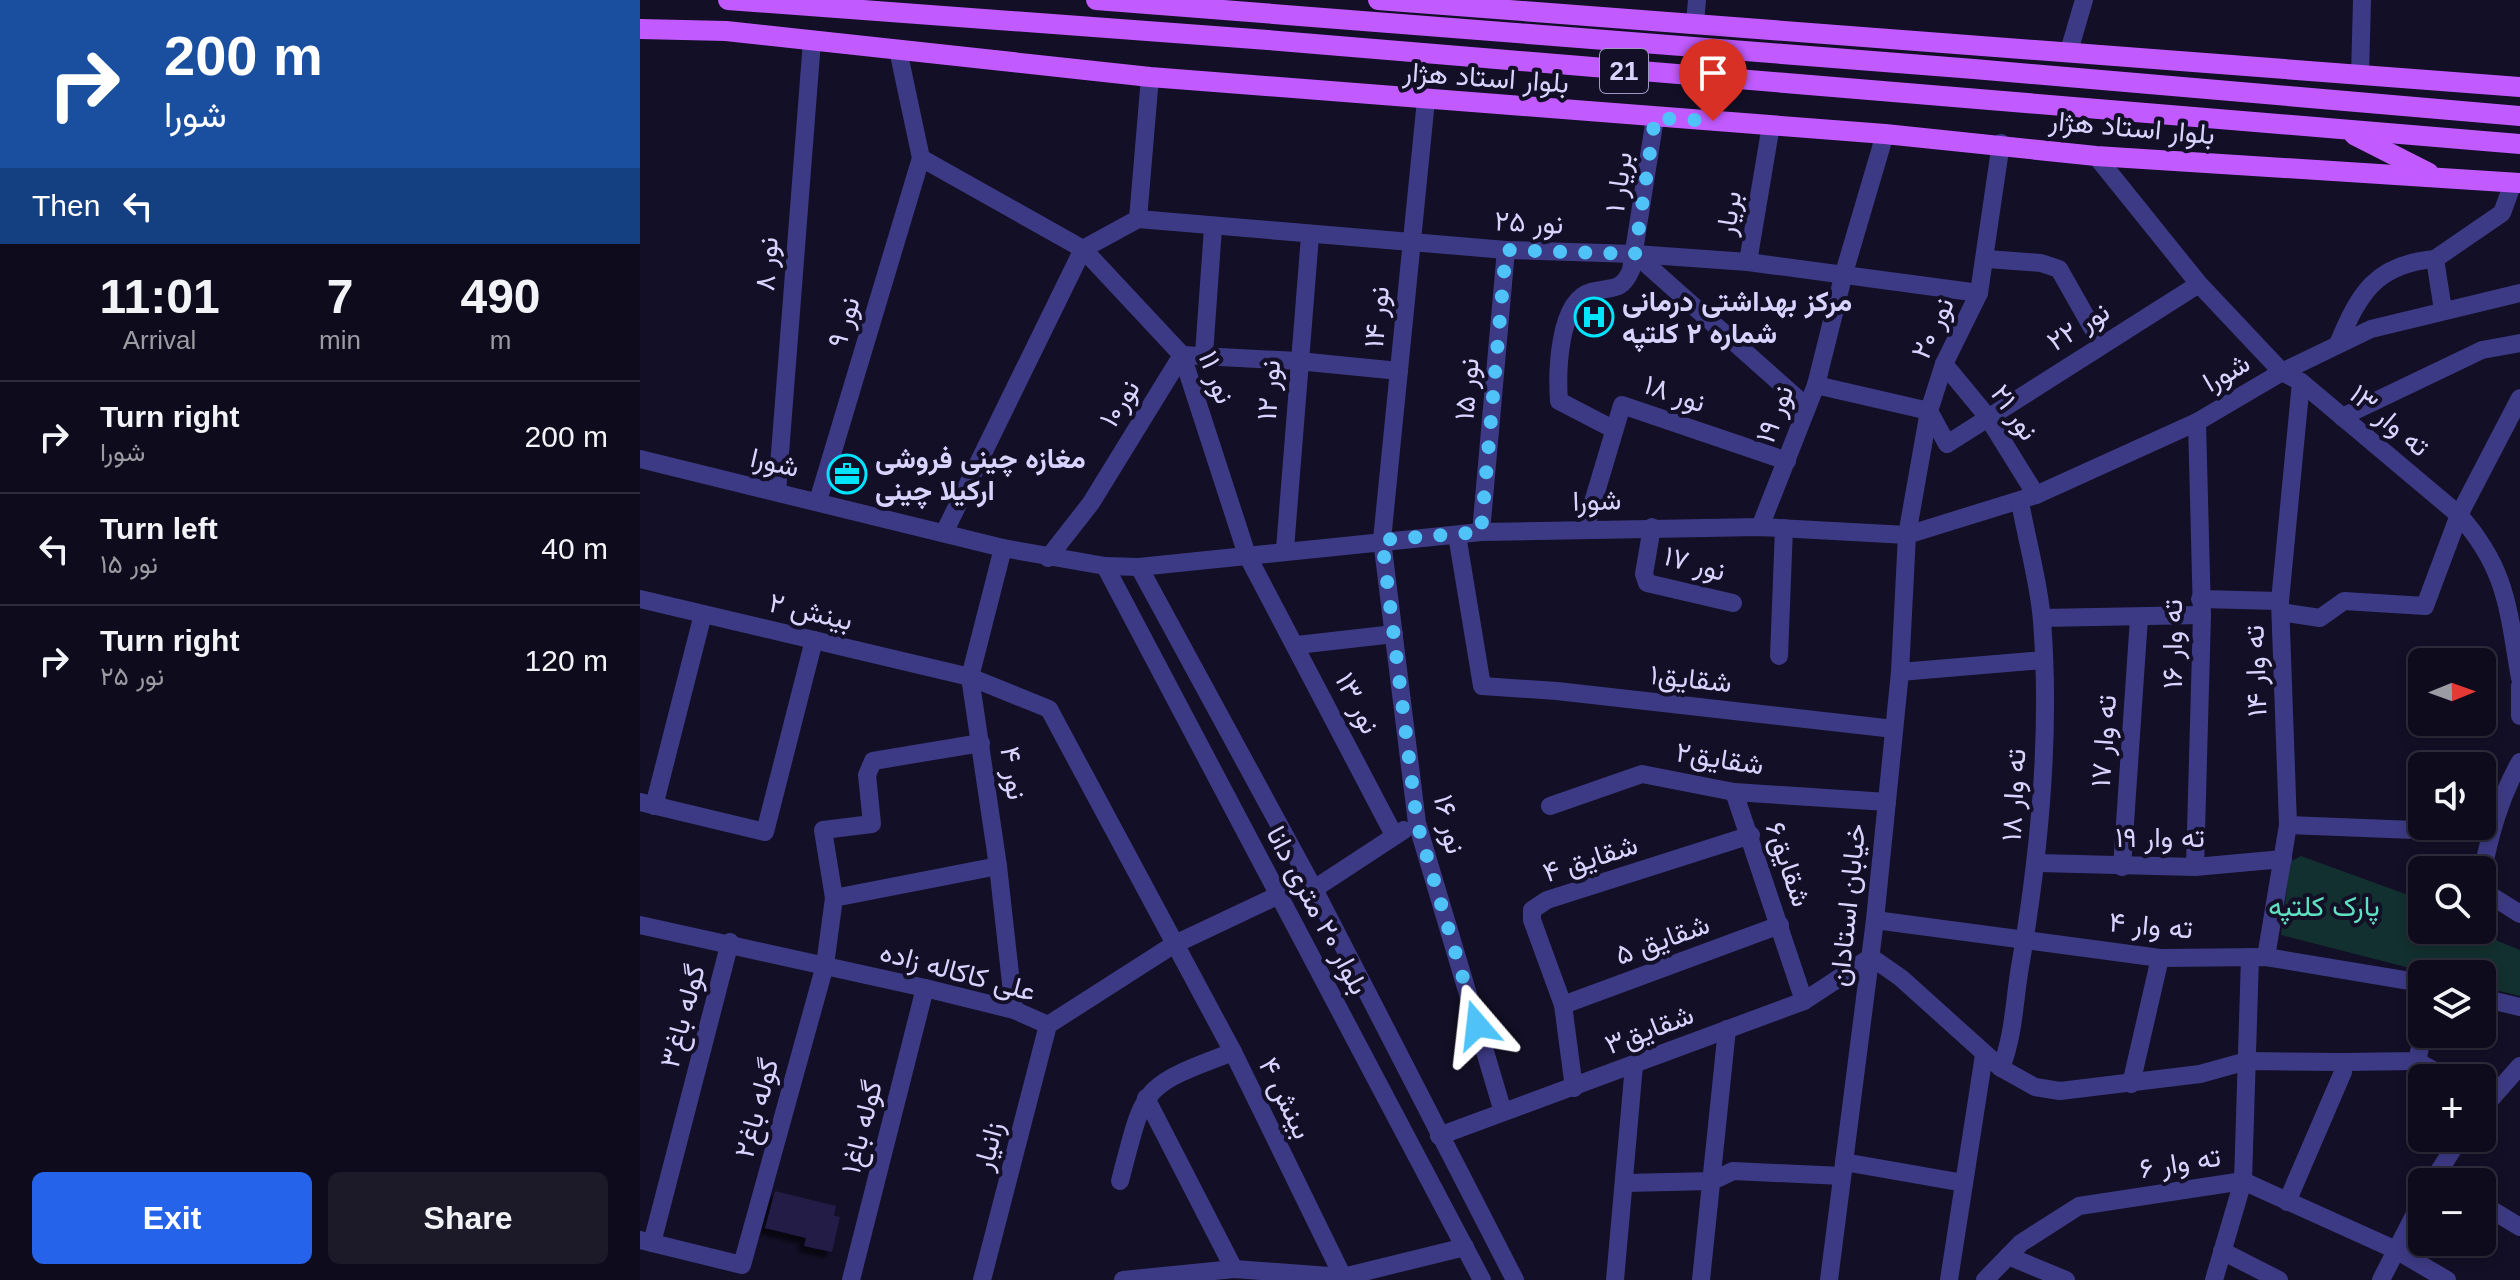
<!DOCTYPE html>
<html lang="en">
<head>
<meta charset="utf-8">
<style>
  :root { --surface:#0e0b1c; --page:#1c1929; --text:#f1f3f6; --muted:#9b9ba3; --line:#2e2b3b; --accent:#2563eb }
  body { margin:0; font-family:Arial,Vazirmatn,sans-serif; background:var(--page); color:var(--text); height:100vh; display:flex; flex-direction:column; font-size:30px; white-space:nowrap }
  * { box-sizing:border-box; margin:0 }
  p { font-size:26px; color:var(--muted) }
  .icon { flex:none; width:44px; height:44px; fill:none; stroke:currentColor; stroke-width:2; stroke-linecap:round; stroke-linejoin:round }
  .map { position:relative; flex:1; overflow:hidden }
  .panel { display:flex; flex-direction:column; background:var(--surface); width:640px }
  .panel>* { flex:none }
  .hud { background:#1a4fa0; color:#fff; overflow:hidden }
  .needle { width:52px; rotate:89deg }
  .fabs { position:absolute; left:1768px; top:648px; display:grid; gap:16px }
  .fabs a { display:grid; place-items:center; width:88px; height:88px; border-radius:12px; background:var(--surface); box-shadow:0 4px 12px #0003,0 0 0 2px var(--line); font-size:40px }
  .pin { position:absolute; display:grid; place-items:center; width:68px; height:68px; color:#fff; margin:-82px -34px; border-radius:50% 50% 50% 0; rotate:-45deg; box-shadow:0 0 8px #0007 }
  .pin .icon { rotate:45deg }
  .me { position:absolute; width:88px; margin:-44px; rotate:343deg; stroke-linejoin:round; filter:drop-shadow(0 0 6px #0008) }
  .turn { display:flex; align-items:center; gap:28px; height:168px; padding:0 32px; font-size:36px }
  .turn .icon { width:104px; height:104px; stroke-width:2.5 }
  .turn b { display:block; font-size:56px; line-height:68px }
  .then { display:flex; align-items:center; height:76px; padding:0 32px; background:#0003; gap:16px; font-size:30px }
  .eta { display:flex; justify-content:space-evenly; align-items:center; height:136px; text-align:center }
  .eta b { font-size:48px; font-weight:700; line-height:56px }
  .primary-button { display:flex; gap:16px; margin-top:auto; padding:16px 32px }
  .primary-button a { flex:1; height:92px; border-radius:12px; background:var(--accent); color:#fff; font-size:32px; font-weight:700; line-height:92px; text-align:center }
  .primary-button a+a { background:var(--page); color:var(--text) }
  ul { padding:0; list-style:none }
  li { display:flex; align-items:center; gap:24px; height:112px; padding:0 32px; border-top:2px solid var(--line) }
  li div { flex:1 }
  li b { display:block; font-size:30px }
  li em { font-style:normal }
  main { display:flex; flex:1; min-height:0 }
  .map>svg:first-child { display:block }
  .green { fill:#12302f }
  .building { fill:#241b47; filter:url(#shadow) }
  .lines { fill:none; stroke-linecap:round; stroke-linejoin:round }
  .minor { stroke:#3d3a85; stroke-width:18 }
  .major { stroke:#c25bff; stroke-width:20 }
  .route { stroke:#4fc3f7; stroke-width:14; stroke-dasharray:0 25.2 }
  .labels { text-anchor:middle; stroke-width:8; stroke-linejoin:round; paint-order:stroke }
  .shield { fill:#130f26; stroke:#9e99be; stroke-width:2 }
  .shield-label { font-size:26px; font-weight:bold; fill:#d9d4ff }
  .street-label { font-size:28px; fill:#d9d4ff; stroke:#130f26 }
  .poi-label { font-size:28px; font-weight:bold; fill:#d9d4ff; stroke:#130f26; text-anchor:start }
  .park-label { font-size:28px; fill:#5fe0c0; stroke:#130f26 }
</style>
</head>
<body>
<main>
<section class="panel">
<div class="hud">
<div class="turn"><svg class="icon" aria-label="right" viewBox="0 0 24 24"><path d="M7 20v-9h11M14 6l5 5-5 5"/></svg><div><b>200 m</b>شورا</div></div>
<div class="then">Then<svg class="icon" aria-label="left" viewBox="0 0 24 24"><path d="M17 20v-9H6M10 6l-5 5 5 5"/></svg></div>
</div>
<div class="eta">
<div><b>11:01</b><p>Arrival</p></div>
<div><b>7</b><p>min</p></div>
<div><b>490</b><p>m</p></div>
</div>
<ul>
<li><svg class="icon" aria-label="right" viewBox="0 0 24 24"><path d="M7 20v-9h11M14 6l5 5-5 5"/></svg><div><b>Turn right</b><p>شورا</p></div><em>200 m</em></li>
<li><svg class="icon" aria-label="left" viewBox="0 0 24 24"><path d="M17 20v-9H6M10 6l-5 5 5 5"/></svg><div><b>Turn left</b><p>نور ۱۵</p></div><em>40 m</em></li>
<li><svg class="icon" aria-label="right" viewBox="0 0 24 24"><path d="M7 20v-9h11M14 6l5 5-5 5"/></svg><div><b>Turn right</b><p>نور ۲۵</p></div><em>120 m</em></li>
</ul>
<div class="primary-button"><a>Exit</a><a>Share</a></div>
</section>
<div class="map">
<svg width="1880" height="1280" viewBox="0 0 1880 1280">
  <defs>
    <filter id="shadow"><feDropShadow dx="-6" dy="6" stdDeviation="2" flood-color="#0009"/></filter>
  </defs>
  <rect width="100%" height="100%" fill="#130f26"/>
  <path class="green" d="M 1661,856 L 1782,900 L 1782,930 L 1842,930 L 1842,925 L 1858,941 L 1880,950 L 1880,996 L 1842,987 L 1842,974 L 1793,974 L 1641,935 L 1650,862 Z"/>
  <path class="building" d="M 135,1191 L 196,1206 L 194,1216 L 200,1217 L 192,1252 L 164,1246 L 166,1238 L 125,1228 Z"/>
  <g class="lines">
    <g class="minor">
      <path d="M 1055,23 L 1057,0"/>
      <path d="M 258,50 L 281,158 L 443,249 L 542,355 L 607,555 L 754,835"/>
      <path d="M 1429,51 L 1444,0"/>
      <path d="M 1720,76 L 1722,0"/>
      <path d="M 786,100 L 742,540 L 777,823 L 863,1112"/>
      <path d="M 1456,156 L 1559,284 L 1642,372 L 1661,382 L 1819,515 C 1867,569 1868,609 1880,678"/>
      <path d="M 498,219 L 510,77"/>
      <path d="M 443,249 L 498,219 L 866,250 L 995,254 L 1108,262 L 1339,293"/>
      <path d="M 995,254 L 1167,407"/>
      <path d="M 1347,259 L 1401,263 L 1419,269 L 1462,345"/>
      <path d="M 1108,262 L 1131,125"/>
      <path d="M 1803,310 L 1795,259 L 1862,213 L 1873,183"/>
      <path d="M 1698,344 C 1719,294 1735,264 1795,259"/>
      <path d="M 564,354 L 573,228"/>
      <path d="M 1304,364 L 1347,416 L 1396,495"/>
      <path d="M 1176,385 L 1289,411 L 1307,444 L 1559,284"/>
      <path d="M 1702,417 L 1842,350 L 1880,343"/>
      <path d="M 973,429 L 919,401 C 917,374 918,301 951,292 C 972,286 981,293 991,270 L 1015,118"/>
      <path d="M 0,459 L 363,548 L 465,566 L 499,567 L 841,532 L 1120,527 L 1267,535 L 1396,495 L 1557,422 L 1642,372 L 1731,329 L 1880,293"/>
      <path d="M 137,492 L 172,41"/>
      <path d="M 178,501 L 281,158"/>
      <path d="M 1012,527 L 1004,574 L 1007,583 L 1093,603"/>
      <path d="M 1120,527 L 1176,385 L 1204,273 L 1245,134"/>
      <path d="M 945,529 L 982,405 L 1147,461"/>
      <path d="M 841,532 L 866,250"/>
      <path d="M 304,533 L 443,249"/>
      <path d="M 817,535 L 842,686 L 917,691 L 1254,729"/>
      <path d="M 363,548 L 330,677 L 358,866 L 374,1010"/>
      <path d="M 645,549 L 670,236"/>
      <path d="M 408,558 L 451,503 L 542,355 L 658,361 L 759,371"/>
      <path d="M 465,566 L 842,1280"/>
      <path d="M 499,567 L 674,889 L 875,1280"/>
      <path d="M 0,599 L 330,677 L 409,709 L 593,1052 L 703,1277"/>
      <path d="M 1560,599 L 1640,601"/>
      <path d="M 1641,612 L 1680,618 L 1704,601 L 1785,606 L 1819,515 L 1880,398"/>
      <path d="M 1402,618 L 1562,615"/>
      <path d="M 657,645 L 754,634"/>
      <path d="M 1139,656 L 1144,528"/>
      <path d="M 1260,672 L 1404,660"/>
      <path d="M 1880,686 L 1880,716"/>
      <path d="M 1094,792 L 1164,1001"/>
      <path d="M 0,802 L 125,832 L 174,640"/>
      <path d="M 14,806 L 63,614"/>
      <path d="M 910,806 L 1002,774 L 1094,792 L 1247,802"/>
      <path d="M 1648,825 L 1850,833"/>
      <path d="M 1398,863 L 1555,867 L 1643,859"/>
      <path d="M 1482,867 L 1499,618"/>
      <path d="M 1555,867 L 1562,615 L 1557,422"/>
      <path d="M 1842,874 C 1850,834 1860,797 1880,762"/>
      <path d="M 674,889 L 764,830"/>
      <path d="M 1842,890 L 1880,914"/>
      <path d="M 194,898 L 183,830 L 232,824 L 227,775 L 233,761 L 341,743"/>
      <path d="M 1235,920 L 1520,958 L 1626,957 L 1782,983"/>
      <path d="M 0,925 L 285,988 L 374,1010 L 408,1025 L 533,945 L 639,895"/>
      <path d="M 1626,957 L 1648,825 L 1640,601 L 1661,382"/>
      <path d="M 1842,998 L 1880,1007"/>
      <path d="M 923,1005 L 1140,925"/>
      <path d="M 1777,1061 L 1807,1078"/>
      <path d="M 1703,1062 L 1777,1061 L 1783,1034"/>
      <path d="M 1361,1068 L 1395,1087 L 1420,1091 L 1560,1074 L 1607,1061 L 1703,1062 L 1703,1072 L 1647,1202"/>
      <path d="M 1491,1084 L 1520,958"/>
      <path d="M 934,1088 L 923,1005 L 892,920 L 892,910 L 907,900 L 1111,835"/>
      <path d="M 506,1098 L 594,1269"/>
      <path d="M 1842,1109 L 1880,1066"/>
      <path d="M 799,1136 L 1164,1001 L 1231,957 L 1261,978 L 1361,1068 C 1375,1032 1374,998 1381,961 C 1400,849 1411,735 1402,621 C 1399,582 1387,541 1380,502"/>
      <path d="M 1204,1162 L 1324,1183"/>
      <path d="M 480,1181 C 505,1086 499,1087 593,1052"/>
      <path d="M 1792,1182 L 1820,1138"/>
      <path d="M 985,1183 L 1072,1181 L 1093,1171 L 1202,1176"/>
      <path d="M 1842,1204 L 1880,1227"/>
      <path d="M 0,1240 L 102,1265 L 185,965 L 194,898 L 358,866"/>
      <path d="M 12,1243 L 90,942"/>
      <path d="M 1582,1251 L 1639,1280"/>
      <path d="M 1368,1256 L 1426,1280"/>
      <path d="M 211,1280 L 285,988"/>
      <path d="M 342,1280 L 408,1025"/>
      <path d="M 483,1280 L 594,1269 L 703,1277 L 825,1247"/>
      <path d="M 975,1280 L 994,1065"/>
      <path d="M 1061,1280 L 1087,1029"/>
      <path d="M 1189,1280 L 1235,920 L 1260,672 L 1267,535 L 1289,411 L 1304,364 L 1339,293 L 1361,143"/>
      <path d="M 1309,1280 L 1344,1055"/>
      <path d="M 1345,1280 L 1381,1243 L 1439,1206 L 1603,1181 L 1756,1250 L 1807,1280"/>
      <path d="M 1574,1280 L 1603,1181 L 1610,957"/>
      <path d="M 1741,1280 L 1782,1200"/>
    </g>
    <g class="major">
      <path d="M 88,0 L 628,40 L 1880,144"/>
      <path d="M 456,0 L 1334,69 L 1880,116"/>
      <path d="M 738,0 L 1880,87"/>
      <path d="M 0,29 L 86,31 L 510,77 L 1245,134 L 1456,156 L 1880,183"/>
      <path d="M 1714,135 L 1789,173"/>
    </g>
  </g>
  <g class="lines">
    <path class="route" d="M 837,1025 L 777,823 L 742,540 L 841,532 L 866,250 L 995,254 L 1015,118 L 1073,121"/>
  </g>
  <defs>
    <symbol id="hospital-ring" viewBox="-11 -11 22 22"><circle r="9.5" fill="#130f26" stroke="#00e5ff" stroke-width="1.5"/><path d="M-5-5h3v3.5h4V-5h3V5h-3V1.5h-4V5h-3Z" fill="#00e5ff"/></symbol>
    <symbol id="office-ring" viewBox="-11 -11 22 22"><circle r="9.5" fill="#130f26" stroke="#00e5ff" stroke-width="1.5"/><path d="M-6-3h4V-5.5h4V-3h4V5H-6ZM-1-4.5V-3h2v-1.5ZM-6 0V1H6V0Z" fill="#00e5ff"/></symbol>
  </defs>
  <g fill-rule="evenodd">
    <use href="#hospital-ring" x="932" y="295" width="44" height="44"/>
    <use href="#office-ring" x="185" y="452" width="44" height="44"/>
  </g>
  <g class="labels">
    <rect class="shield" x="960" y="49" width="48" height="44" rx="6"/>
    <g class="shield-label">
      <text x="984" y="80">21</text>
    </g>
    <g class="street-label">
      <text transform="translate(846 77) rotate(4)" y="10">بلوار استاد هژار</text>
      <text transform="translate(1492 127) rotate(5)" y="10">بلوار استاد هژار</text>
      <text transform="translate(978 182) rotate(-82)" y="10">بریار ۱</text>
      <text transform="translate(1088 213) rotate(-81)" y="10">بریار</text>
      <text transform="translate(889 222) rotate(3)" y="10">نور ۲۵</text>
      <text transform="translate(126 264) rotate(-86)" y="10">نور ۸</text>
      <text transform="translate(736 317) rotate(-84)" y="10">نور ۱۴</text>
      <text transform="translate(203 322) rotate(-73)" y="10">نور ۹</text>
      <text transform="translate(1438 326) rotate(-32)" y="10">نور ۲۲</text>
      <text transform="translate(1292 328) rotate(-65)" y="10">نور ۲۰</text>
      <text transform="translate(1586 372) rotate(-30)" y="10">شورا</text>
      <text transform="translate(577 377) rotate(69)" y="10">نور ۱۱</text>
      <text transform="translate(826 389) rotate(-85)" y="10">نور ۱۵</text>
      <text transform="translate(628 390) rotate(-86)" y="10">نور ۱۲</text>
      <text transform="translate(1035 393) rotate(19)" y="10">نور ۱۸</text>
      <text transform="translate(479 403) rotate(-58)" y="10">نور۱۰</text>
      <text transform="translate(1375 412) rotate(55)" y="10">نور ۲۱</text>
      <text transform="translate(1134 414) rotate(-69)" y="10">نور ۱۹</text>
      <text transform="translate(1750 420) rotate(40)" y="10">ته وار ۱۳</text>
      <text transform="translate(135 462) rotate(13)" y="10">شورا</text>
      <text transform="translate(957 500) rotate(-2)" y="10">شورا</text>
      <text transform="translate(1055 563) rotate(16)" y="10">نور ۱۷</text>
      <text transform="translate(171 611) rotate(13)" y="10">بینش ۲</text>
      <text transform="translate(1532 644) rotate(-90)" y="10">ته وار ۱۶</text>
      <text transform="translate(1615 671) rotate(-92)" y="10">ته وار ۱۴</text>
      <text transform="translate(1051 678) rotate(6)" y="10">شقایق۱</text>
      <text transform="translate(718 703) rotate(63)" y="10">نور ۱۳</text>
      <text transform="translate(1463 741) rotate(-86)" y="10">ته وار ۱۷</text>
      <text transform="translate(1080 758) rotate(9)" y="10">شقایق۲</text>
      <text transform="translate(374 773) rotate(82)" y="10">نور ۴</text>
      <text transform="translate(1373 795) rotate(-87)" y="10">ته وار ۱۸</text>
      <text transform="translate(810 824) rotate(77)" y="10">نور ۱۶</text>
      <text x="1520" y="847">ته وار ۱۹</text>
      <text transform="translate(950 858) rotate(-18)" y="10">شقایق ۴</text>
      <text transform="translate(1149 864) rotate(71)" y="10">شقایق۶</text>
      <text transform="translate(1207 905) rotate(-84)" y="10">خیابان استادان</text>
      <text transform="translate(678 910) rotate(62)" y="10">بلوار ۲۰ متری دانا</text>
      <text transform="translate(1511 925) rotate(5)" y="10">ته وار ۴</text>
      <text transform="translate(1022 939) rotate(-20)" y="10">شقایق ۵</text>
      <text transform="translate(318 971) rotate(15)" y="10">علی کاکاله زاده</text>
      <text transform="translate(42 1016) rotate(-75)" y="10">گوله باغ۳</text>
      <text transform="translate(1009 1029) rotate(-21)" y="10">شقایق۳</text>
      <text transform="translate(646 1098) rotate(64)" y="10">بینش ۴</text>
      <text transform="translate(116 1108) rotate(-75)" y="10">گوله باغ۲</text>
      <text transform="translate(221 1127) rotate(-76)" y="10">گوله باغ۱</text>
      <text transform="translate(348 1146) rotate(-75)" y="10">زانیار</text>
      <text transform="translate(1540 1162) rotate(-9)" y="10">ته وار ۶</text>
    </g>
    <g class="poi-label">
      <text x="982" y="311">مرکز بهداشتی درمانی<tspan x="982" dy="32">شماره ۲ کلتپه</tspan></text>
      <text x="235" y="468">مغازه چینی فروشی<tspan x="235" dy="32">ارکیلا چینی</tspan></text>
    </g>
    <g class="park-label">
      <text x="1684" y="916">پارک کلتپه</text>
    </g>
  </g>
</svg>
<div class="fabs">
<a><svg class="needle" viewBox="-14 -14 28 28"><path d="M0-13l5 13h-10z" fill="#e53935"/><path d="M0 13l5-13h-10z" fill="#9b9ba3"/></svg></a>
<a><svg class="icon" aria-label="sound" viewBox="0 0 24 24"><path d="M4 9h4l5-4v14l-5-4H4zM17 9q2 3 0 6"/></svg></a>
<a><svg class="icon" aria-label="search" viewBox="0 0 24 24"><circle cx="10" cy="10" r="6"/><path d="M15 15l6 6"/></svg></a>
<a><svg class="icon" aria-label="layers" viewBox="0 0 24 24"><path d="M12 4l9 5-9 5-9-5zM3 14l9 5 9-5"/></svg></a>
<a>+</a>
<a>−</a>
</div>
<div class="pin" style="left:1073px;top:121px;background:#d93025"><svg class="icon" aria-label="arrive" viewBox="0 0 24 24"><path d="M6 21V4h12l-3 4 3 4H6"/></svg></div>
<svg class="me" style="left:837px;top:1025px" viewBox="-20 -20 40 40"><path d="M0-17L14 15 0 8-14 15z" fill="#4fc3f7" stroke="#fff" stroke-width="4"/></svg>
</div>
</main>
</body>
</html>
